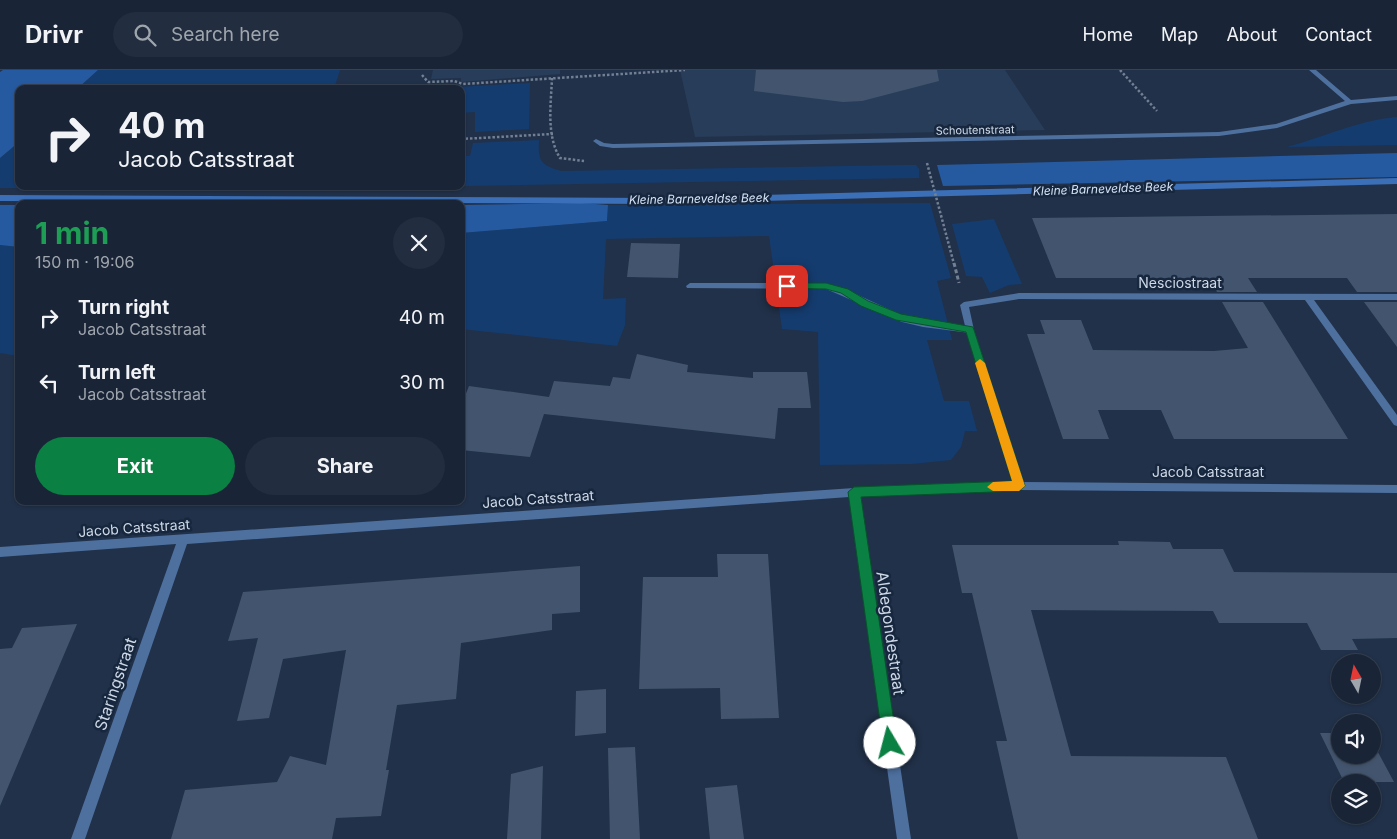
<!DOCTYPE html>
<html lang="en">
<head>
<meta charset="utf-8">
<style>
  :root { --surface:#192537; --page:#222d3f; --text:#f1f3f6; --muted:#9fa5ad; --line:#374252; --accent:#0b8043 }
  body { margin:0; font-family:Inter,sans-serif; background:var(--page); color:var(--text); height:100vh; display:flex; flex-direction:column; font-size:19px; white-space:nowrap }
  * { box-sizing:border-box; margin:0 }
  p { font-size:16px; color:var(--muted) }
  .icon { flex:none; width:28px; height:28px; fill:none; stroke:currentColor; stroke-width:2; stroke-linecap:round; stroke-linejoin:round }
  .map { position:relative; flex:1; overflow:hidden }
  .details { position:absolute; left:15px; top:130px; width:450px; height:305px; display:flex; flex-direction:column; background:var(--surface); border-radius:10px; box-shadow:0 1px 4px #0004,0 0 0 1px var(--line) }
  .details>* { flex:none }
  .guide { position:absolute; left:15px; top:15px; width:450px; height:105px; border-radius:10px; box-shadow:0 1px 4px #0004,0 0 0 1px var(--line); background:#192537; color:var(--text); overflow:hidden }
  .needle { width:32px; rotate:351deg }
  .tools { position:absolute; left:1331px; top:584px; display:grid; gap:10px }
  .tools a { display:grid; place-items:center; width:50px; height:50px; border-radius:50%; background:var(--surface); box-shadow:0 1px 4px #0004,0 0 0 1px var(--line); font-size:25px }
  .pin { position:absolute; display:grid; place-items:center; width:42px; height:42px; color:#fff; margin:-21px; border-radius:10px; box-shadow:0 2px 8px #0006 }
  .me { position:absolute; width:55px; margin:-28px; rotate:352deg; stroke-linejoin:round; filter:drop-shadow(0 0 4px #0008) }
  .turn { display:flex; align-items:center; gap:18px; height:105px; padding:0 20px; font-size:22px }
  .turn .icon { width:65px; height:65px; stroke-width:2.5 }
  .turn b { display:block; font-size:35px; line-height:42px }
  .round { display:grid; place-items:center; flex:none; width:52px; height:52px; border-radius:26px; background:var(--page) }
  .summary { display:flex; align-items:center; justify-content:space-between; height:85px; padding:0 20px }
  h1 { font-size:30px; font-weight:700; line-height:38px; color:#1e9e55 }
  .cta { display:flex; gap:10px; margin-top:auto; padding:10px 20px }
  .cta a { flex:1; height:58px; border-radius:30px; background:var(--accent); color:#fff; font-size:20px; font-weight:700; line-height:58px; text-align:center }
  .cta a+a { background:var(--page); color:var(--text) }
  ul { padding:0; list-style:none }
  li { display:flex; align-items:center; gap:15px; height:65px; padding:0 20px }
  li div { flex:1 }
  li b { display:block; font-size:19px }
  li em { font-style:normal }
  header { display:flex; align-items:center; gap:30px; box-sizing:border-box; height:70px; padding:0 25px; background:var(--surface); border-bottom:1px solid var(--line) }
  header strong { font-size:24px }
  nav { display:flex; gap:28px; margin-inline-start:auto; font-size:18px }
  .search { width:350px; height:45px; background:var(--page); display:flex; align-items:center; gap:12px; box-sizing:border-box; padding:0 18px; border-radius:28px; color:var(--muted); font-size:19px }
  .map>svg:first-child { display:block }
  .built { fill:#283d59 }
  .green { fill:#153c6f }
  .forest { fill:#265aa0 }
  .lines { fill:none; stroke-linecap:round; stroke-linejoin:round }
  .stream { fill:#3b6fb7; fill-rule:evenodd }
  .building { fill:#43556e }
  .path-far1 { stroke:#738094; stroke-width:2.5; stroke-dasharray:2.5 2; stroke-linecap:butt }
  .path { stroke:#738094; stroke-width:3; stroke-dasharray:4 2.5; stroke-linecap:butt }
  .lane { fill:#4e709f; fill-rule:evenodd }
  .street { fill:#4e709f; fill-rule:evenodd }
  .route { fill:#0b8043; stroke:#07532c }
  .slow { fill:#f59e0b }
  .labels { text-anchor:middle; stroke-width:5; stroke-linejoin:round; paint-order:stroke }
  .far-street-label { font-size:11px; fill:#ced8e7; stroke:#17273e }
  .far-water-label { font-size:12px; font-style:italic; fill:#d5e3f7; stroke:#17273e }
  .street-label { font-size:14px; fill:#ced8e7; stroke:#17273e }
  .near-street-label { font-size:16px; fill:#ced8e7; stroke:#17273e }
</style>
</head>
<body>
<header>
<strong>Drivr</strong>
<div class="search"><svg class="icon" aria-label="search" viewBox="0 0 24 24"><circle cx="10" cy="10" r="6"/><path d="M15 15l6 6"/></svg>Search here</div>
<nav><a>Home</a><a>Map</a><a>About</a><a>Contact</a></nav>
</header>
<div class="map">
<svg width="1397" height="769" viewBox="0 0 1397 769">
  <rect width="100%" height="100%" fill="#213149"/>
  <g class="built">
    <path d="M 433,0 L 560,0 L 560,4 L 461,12 L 461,8 L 431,9 Z"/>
    <path d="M 680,0 L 1005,0 L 1045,60 L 695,67 Z"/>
  </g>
  <g class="green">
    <path d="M 98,0 L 340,0 L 334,19 L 77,19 Z"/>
    <path d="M 530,13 L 529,59 L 475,62 L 475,42 L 461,43 L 461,19 L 458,17 Z"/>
    <path d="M 1397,47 L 1397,75 L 1287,77 C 1324,67 1359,50 1397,47 Z"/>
    <path d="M 539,70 C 538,91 540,95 561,101 L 905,95 L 916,95 L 919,99 L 919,108 L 461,116 L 461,86 L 470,86 L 473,73 Z"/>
    <path d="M 19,72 L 19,116 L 455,116 L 301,119 L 0,118 L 0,88 Z"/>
    <path d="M 930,133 L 951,208 L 937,211 L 952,270 L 927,270 L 944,331 L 969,331 L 977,361 L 965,361 L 961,377 L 951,390 L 912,394 L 820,395 L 818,262 L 782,259 L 769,166 L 606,169 L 603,229 L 626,228 L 625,255 L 617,276 L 461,259 L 461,163 L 607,151 L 608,135 Z"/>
    <path d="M 994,149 L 1022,214 L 1009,215 L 990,223 L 982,207 L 966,206 L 952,154 Z"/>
    <path d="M 0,175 L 19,177 L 19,286 L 0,283 Z"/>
  </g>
  <g class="forest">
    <path d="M 3,0 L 98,0 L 77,19 L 19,19 L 19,72 L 0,88 L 0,2 Z"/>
    <path d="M 1397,83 L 1397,107 L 943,116 L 937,95 Z"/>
    <path d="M 581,133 L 608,135 L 607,151 L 461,163 L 461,135 Z"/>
    <path d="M 0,135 L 19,135 L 19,177 L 0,175 Z"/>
  </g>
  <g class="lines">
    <path class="stream" d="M 1397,108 L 1397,114 L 654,134 L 0,131 L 0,125 L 654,128 Z"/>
  </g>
  <g class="building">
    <path d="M 756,0 L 937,0 L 939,11 L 862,31 L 843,32 L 754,21 Z"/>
    <path d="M 1397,144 L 1397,222 L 1357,222 L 1347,208 L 1248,208 L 1257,222 L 1217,222 L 1209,208 L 1056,208 L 1032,148 Z"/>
    <path d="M 631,173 L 680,174 L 678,208 L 627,207 Z"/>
    <path d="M 1222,232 L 1263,232 L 1348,369 L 1174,369 L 1161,340 L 1098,340 L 1109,369 L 1063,369 L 1027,264 L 1045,264 L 1040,250 L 1081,250 L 1093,280 L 1214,281 L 1248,278 Z"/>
    <path d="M 1364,232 L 1397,232 L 1397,277 Z"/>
    <path d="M 637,284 L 688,295 L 687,302 L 753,308 L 753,302 L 807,302 L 811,338 L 778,338 L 775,369 L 544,344 L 530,387 L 461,380 L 461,336 L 469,316 L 549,327 L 554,311 L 610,316 L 613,307 L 630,309 Z"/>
    <path d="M 1118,471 L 1170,472 L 1173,479 L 1223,479 L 1234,502 L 1397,503 L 1397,568 L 1352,569 L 1358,580 L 1321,580 L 1307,553 L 1219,553 L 1213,541 L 1031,540 L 1071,686 L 1226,687 L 1258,769 L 1018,769 L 996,671 L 1007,671 L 972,523 L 962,523 L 952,475 L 1119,475 Z"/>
    <path d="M 717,484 L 768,484 L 779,648 L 721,649 L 720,618 L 639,619 L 643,507 L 718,507 Z"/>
    <path d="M 580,496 L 580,542 L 552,544 L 552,560 L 461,573 L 456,629 L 397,635 L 386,700 L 389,700 L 381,746 L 336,748 L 332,769 L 171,769 L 185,720 L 277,712 L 290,686 L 326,695 L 346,580 L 283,589 L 269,648 L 237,651 L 258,568 L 228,571 L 243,522 Z"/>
    <path d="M 77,554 L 40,641 L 0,736 L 0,579 L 12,578 L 22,558 Z"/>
    <path d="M 606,619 L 606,663 L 575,666 L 576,621 Z"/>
    <path d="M 1320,663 L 1340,663 L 1340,685 L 1372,685 L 1372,671 L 1394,712 L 1344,712 Z"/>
    <path d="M 635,677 L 640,769 L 610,769 L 608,678 Z"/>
    <path d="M 543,696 L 541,769 L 507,769 L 511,704 Z"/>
    <path d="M 737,715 L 744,769 L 710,769 L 705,718 Z"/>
  </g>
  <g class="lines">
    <g class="path-far1">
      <path d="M 1120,0 L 1157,41"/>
      <path d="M 422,5 L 428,12 L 454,11 L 463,14 L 685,0"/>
      <path d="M 552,8 C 551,34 546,65 560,88 L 584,91"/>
      <path d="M 461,69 L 553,64"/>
      <path d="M 927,93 L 954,194"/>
    </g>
    <path class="path" d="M 954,193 L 959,213"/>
    <path class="lane" d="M 690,213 L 826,213 L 847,220 L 906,247 L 970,257 L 974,260 L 970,263 L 923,257 L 902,252 L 826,219 L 687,218 L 686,216 Z"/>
    <g class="street">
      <path d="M 1309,0 L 1316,0 L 1351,30 L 1397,26 L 1397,30 L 1351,34 L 1277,58 L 1219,66 L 613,78 L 600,76 L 593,71 L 596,69 L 604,73 L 613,74 L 1219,62 L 1276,54 L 1345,31 Z"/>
      <path d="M 1019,223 L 1397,224 L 1397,230 L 1314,230 L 1397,345 L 1397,356 L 1394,355 L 1305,230 L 1019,229 L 969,237 L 974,260 L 1023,412 L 1397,415 L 1397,423 L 1019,420 L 860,426 L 911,769 L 897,769 L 849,427 L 187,474 L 85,769 L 71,769 L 176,474 L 0,487 L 0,477 L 854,418 L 1013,412 L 966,260 L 960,235 L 964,232 Z"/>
    </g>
  </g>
  <path class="route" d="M 787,213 L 826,213 L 848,219 L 868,231 L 901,244 L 973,257 L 1025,416 L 1019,421 L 861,427 L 897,673 L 895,678 L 890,680 L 885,678 L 883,673 L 848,422 L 854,417 L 1012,411 L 966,262 L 896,250 L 861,236 L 841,223 L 826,219 L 784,218 L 784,214 Z"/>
  <path class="slow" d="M 980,289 L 985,293 L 1025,416 L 1019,421 L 993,421 L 987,417 L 993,412 L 1012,411 L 975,293 Z"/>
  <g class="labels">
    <g class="far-street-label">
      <text transform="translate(975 60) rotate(-1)" y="4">Schoutenstraat</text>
    </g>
    <g class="far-water-label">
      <text transform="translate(1103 119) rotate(-2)" y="4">Kleine Barneveldse Beek</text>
      <text transform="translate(699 129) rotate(-1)" y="4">Kleine Barneveldse Beek</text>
    </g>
    <g class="street-label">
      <text x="1180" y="218">Nesciostraat</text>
      <text x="1208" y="407">Jacob Catsstraat</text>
      <text transform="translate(538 429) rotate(-4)" y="5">Jacob Catsstraat</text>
      <text transform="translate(134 458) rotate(-4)" y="5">Jacob Catsstraat</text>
    </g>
    <g class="near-street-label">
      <text transform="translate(891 563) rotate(82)" y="6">Aldegondestraat</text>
      <text transform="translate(115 614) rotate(-71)" y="6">Staringstraat</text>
    </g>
  </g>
</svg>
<div class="tools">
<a><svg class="needle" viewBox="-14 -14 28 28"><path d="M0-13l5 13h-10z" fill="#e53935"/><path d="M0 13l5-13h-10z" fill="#9fa5ad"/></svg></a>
<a><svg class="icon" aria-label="sound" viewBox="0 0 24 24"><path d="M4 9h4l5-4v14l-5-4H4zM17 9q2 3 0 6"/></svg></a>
<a><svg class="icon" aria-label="layers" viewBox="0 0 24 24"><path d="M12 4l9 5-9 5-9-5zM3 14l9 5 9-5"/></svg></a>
</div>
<div class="pin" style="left:787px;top:216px;background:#d93025"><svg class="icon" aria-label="arrive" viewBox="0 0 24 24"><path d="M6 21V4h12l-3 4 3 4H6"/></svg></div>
<svg class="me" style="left:890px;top:673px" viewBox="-20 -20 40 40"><circle r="19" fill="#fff"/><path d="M0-13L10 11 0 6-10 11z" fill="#0b8043"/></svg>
<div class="guide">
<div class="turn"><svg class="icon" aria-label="right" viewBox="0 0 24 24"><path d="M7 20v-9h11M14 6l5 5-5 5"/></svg><div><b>40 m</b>Jacob Catsstraat</div></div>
</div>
<section class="details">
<div class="summary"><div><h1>1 min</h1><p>150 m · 19:06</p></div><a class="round"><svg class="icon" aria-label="close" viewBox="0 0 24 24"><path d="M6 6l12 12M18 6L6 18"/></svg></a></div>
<ul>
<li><svg class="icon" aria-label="right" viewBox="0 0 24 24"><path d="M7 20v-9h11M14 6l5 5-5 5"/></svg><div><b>Turn right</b><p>Jacob Catsstraat</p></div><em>40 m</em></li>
<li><svg class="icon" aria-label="left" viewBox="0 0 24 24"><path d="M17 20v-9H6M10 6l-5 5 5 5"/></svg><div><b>Turn left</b><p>Jacob Catsstraat</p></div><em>30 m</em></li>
</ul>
<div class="cta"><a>Exit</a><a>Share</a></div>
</section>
</div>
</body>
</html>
